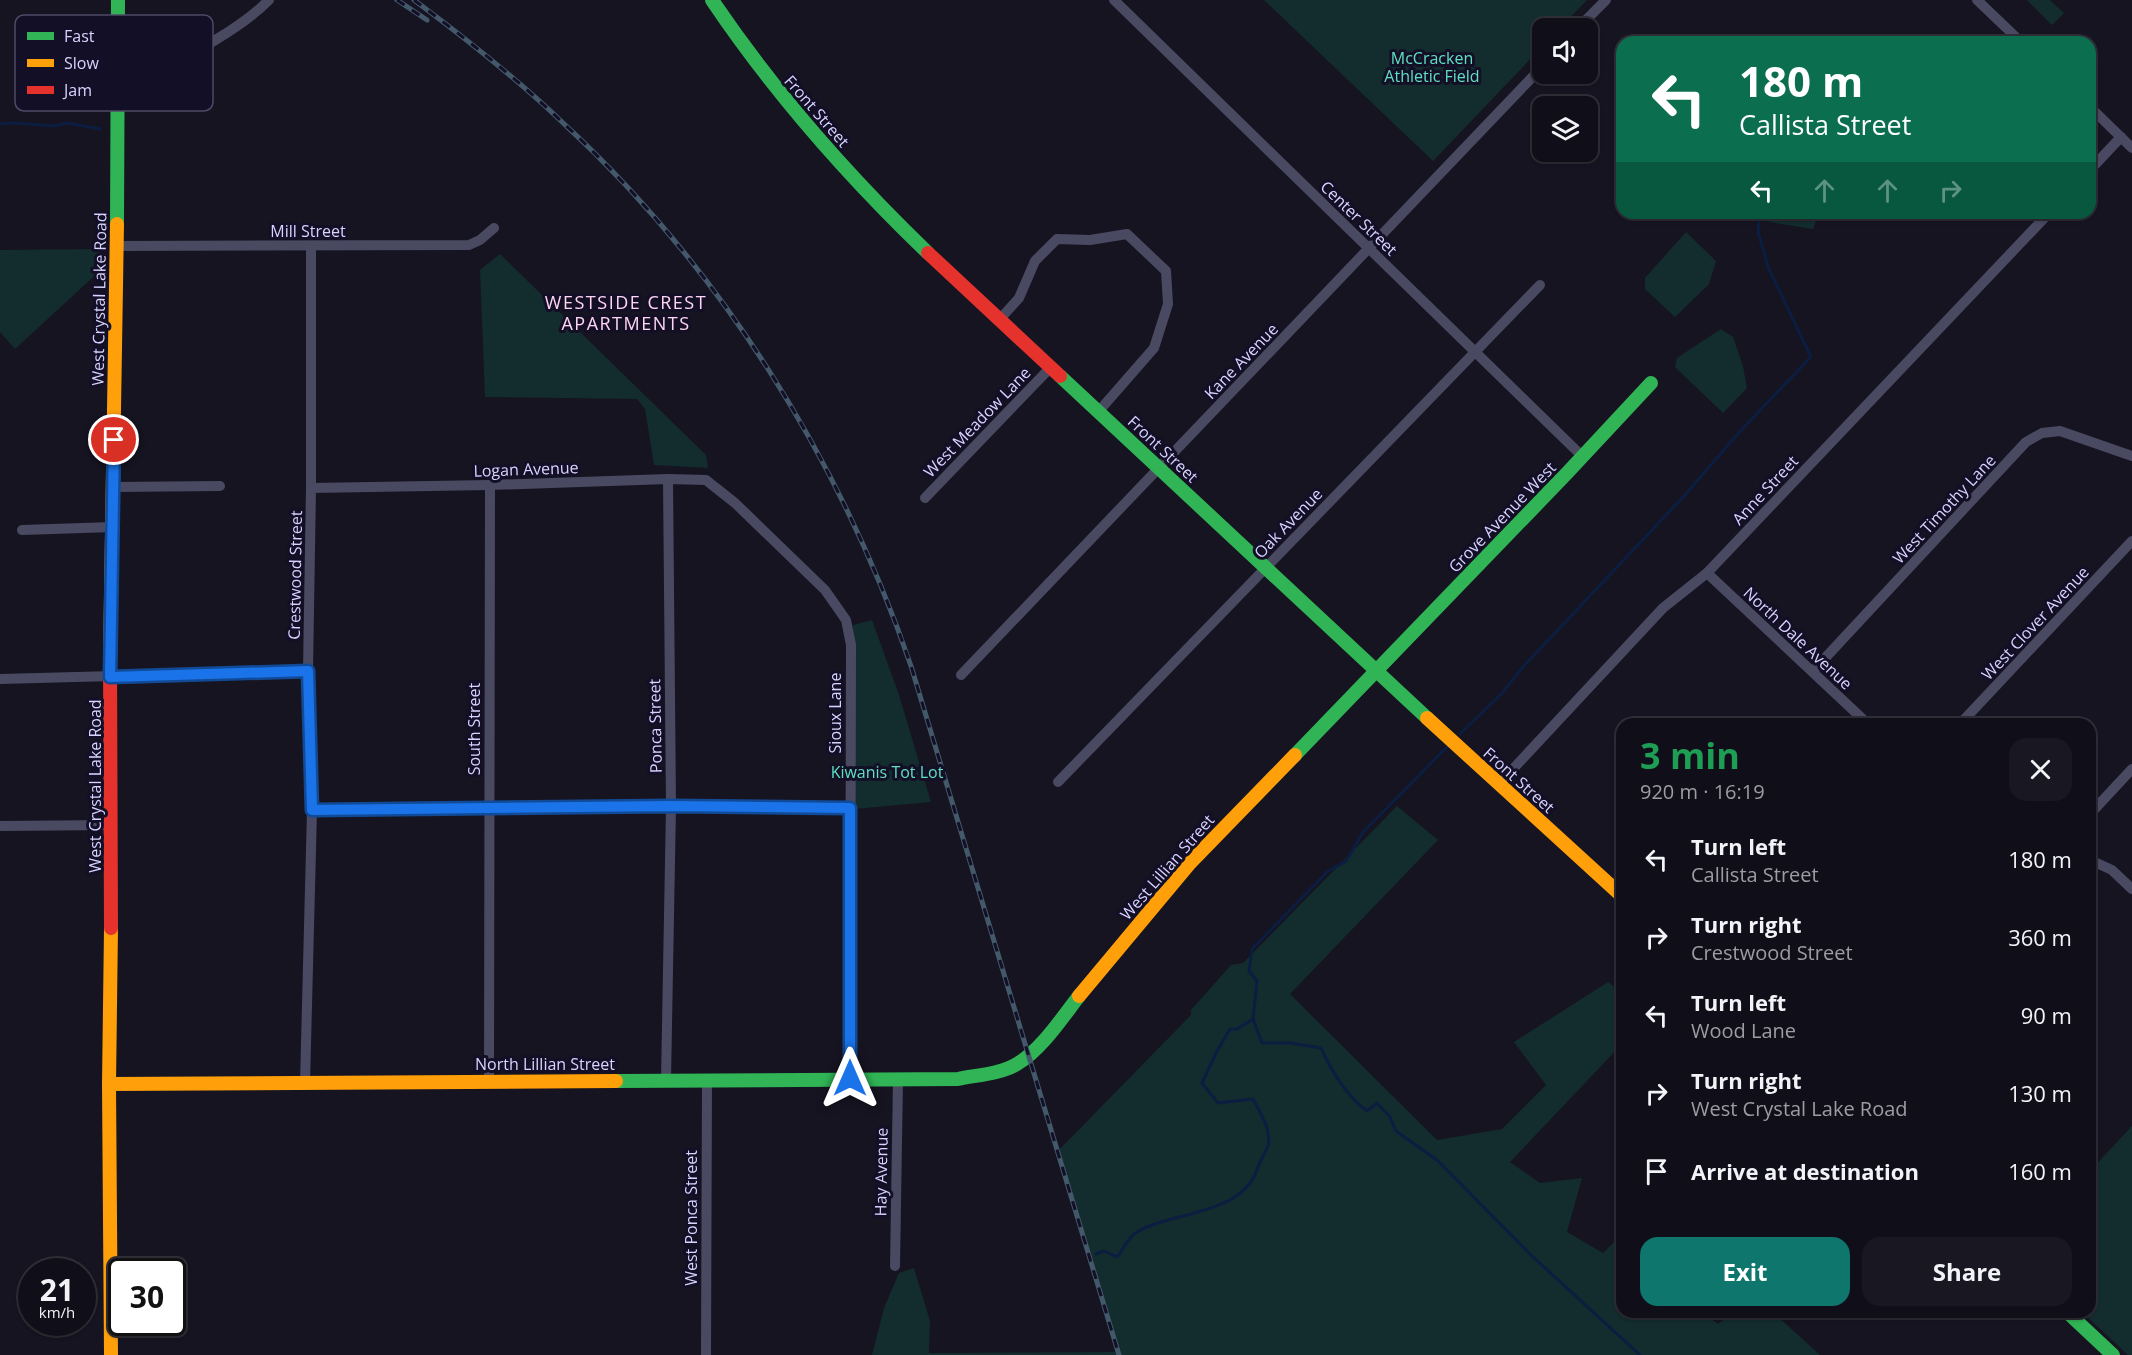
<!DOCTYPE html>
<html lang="en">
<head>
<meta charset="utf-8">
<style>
  :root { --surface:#100f19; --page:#191822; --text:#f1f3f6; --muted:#9c9ca2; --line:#302f38; --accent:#0f766e }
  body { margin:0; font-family:"Open Sans",sans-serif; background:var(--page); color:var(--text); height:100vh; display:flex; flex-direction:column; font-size:22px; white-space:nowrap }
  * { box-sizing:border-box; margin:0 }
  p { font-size:20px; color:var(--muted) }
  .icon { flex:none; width:33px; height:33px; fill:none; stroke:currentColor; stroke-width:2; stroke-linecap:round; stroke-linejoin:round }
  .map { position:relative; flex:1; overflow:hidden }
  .drawer { position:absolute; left:1616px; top:718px; width:480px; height:600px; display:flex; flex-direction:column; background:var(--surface); border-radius:18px; box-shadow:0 2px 4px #0004,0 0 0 2px var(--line) }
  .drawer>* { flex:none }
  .hud { position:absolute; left:1616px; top:36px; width:480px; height:183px; border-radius:18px; box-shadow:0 2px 4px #0004,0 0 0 2px var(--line); background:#0b6e4f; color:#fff; overflow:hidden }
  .fabs { position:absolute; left:1532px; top:18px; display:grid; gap:12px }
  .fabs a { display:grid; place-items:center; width:66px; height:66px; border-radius:12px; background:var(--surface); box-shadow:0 2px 4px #0004,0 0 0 2px var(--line); font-size:30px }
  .speed { position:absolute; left:18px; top:1258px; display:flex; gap:12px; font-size:30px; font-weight:700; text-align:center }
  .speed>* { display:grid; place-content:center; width:78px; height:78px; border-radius:50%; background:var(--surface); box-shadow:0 2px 4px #0004,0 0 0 2px var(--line); line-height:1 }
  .speed small { font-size:15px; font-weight:400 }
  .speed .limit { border:3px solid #111; border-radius:9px; background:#fff; color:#111 }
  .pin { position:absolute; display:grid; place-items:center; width:51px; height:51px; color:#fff; margin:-26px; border:3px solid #fff; border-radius:50%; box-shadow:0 2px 6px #0007 }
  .me { position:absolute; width:66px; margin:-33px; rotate:0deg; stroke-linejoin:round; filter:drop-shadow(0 0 4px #0008) }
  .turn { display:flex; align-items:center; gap:21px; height:126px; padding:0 24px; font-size:27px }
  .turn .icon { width:78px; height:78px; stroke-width:2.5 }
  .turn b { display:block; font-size:42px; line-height:51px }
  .lanes { display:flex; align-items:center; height:57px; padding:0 24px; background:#0003; justify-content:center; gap:30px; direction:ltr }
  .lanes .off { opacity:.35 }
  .round { display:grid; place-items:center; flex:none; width:63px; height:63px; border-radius:18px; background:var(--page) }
  .head { display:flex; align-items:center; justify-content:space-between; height:102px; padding:0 24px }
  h1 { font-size:36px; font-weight:700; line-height:45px; color:#1e9e55 }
  .primary-button { display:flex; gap:12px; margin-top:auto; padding:12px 24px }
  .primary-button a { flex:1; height:69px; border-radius:18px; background:var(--accent); color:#fff; font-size:24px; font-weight:700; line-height:69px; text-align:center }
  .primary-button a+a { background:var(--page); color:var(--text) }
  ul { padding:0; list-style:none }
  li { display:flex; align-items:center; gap:18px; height:78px; padding:0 24px }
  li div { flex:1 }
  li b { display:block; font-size:22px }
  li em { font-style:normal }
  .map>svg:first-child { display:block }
  .green { fill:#132c2d }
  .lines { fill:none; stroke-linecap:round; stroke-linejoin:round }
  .stream { stroke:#0b1e41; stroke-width:3 }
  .street { stroke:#4a4962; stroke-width:10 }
  .fast { stroke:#30b455; stroke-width:14 }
  .slow { stroke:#ff9f0a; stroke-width:14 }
  .jam { stroke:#e5322d; stroke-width:14 }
  .rail-casing { stroke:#43596b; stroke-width:5 }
  .rail { stroke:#130f26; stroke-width:3; stroke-dasharray:9; stroke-linecap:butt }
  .route-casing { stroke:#114b97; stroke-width:15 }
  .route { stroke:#1a73e8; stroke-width:10 }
  .labels { text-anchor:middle; stroke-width:6; stroke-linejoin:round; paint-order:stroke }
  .park-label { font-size:16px; fill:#5fe0c0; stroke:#130f26 }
  .street-label { font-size:16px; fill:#d9d4ff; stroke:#130f26 }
  .neighbourhood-label { font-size:18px; letter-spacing:1.5px; fill:#ffd6f0; stroke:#130f26 }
  .key { fill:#130f26; stroke:#4e4a67; stroke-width:1.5 }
  .key-label { font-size:16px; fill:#d9d4ff }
</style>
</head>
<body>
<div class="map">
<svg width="2132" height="1355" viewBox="0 0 2132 1355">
  <rect width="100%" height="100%" fill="#161421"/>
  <g class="green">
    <path d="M 1264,0 L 1587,0 L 1560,28 L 1542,28 L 1542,47 L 1433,161 Z"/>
    <path d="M 2027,0 L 2050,0 L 2064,13 L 2052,25 Z"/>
    <path d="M 1769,213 L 1819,213 L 1813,229 L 1769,222 Z"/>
    <path d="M 1686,232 L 1716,261 L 1709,284 L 1675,317 L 1645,289 L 1645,278 Z"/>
    <path d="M 101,249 L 102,269 L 15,349 L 0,332 L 0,250 Z"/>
    <path d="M 500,254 L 706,455 L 708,468 L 654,465 L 645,409 L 637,399 L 485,397 L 480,270 Z"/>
    <path d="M 1721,329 L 1733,337 L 1743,366 L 1747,388 L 1723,413 L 1675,367 L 1677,358 Z"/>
    <path d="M 872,620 L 899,695 L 931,802 L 854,809 L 853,625 Z"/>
    <path d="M 1397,806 L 1438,840 L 1290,994 L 1437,1140 L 1502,1129 L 1546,1085 L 1514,1042 L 1608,982 L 1621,992 L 1621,1045 L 1510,1162 L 1540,1183 L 1582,1178 L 1567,1232 L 1603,1253 L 1616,1240 L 1621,1244 L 1622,1312 L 1704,1313 L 1718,1324 L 1732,1313 L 1774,1313 L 1820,1355 L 872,1355 L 884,1308 L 899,1273 L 914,1268 L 930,1321 L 929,1353 L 1118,1352 L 1058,1151 L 1191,1015 L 1191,1010 L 1231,965 L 1243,963 Z"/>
    <path d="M 2132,1126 L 2132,1355 L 2128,1355 L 2083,1313 L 2090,1312 L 2090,1171 Z"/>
  </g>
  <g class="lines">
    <g class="stream">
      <path d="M 0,124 L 15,123 L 54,126 L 67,123 L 100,129"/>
      <path d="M 1460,734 L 1502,693 L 1522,668 L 1684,496 L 1743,428 L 1811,357 L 1768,267 L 1758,232 L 1760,213"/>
      <path d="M 1253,1019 L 1262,1043 L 1291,1043 L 1321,1048 C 1332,1072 1346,1095 1367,1111 L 1377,1103 L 1390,1117 L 1396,1131 L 1437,1160 L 1532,1256 L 1640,1355"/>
      <path d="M 1096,1254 L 1104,1251 L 1117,1257 C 1123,1250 1129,1236 1137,1232 C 1175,1210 1243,1216 1258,1167 C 1260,1160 1265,1154 1268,1146 C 1272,1131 1260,1112 1253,1099 L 1218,1103 L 1202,1083 L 1217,1051 L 1230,1029 L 1237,1029 L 1253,1019 L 1257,981 L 1249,971 L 1252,949 L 1327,872 L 1346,861 L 1363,832 L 1447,747"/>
    </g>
    <g class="street">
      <path d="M 1114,0 L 1583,457"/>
      <path d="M 1977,0 L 2021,42"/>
      <path d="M 1578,28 L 1606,0"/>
      <path d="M 119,90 C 168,64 230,39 269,0"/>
      <path d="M 2090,107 L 2132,148"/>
      <path d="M 2090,170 L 2121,137"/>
      <path d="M 116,246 L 469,245 L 480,240 L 494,228"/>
      <path d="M 1000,319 L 1019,298 L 1035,261 L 1057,239 L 1090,240 L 1127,234 L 1166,271 L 1168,304 L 1154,348 L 1099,411"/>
      <path d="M 114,487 L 220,486"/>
      <path d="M 311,488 L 490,485 L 668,479 L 706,480 L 735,503 L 825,590 L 846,620 L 851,645 L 850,1078"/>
      <path d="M 925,498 L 1051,367"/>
      <path d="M 22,530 L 113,527"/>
      <path d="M 1707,573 L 1868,724"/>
      <path d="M 1813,671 L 2026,442 L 2042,433 L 2060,431 L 2132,456"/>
      <path d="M 961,675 L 1542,67"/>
      <path d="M 0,679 L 308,671"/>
      <path d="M 1960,724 L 2132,541"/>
      <path d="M 1058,782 L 1540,285"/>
      <path d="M 1499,784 L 1663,608 L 1707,573 L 2049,213"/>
      <path d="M 312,810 L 671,806 L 850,809"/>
      <path d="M 2090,814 L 2132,769"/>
      <path d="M 0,826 L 112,825"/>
      <path d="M 2090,860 L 2112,870 L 2132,889"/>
      <path d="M 666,1080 L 671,806 L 668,479"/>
      <path d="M 489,1081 L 490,485"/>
      <path d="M 305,1083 L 312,810 L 308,671 L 311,488 L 311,247"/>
      <path d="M 895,1266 L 898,1079"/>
      <path d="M 706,1355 L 707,1081"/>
    </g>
    <g class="fast">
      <path d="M 712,0 C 774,92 848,176 928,253"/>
      <path d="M 117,224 L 118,0"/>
      <path d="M 1060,376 L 1427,718"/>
      <path d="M 1295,755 L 1568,472 L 1651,383"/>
      <path d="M 616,1081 L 958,1079 C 977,1075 1000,1074 1017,1064 C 1041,1050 1062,1018 1079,996"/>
      <path d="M 2067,1312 L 2113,1355"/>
    </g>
    <g class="slow">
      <path d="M 110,658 L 117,224"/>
      <path d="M 1427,718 L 1622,896"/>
      <path d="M 111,928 L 109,1084 L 111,1355"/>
      <path d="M 1079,996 L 1190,863 L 1295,755"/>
      <path d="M 109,1084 L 616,1081"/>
    </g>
    <g class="jam">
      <path d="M 928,253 L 1060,376"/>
      <path d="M 110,658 L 111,928"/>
    </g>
    <defs>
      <g id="rail">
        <path d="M 397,0 L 427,20"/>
        <path d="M 414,0 C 465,38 515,77 561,121 C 721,268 841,461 911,666 L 1119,1355"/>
      </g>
    </defs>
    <use href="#rail" class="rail-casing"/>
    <use href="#rail" class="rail"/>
  </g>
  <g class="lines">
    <defs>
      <path id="route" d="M 114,440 L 110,677 L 308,671 L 312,810 L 671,806 L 850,808 L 850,1078"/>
    </defs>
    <use href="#route" class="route-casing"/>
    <use href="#route" class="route"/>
  </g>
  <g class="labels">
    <g class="park-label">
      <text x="1432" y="64">McCracken<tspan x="1432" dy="18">Athletic Field</tspan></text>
      <text x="887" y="778">Kiwanis Tot Lot</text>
    </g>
    <g class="street-label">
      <text transform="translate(817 111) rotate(49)" y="6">Front Street</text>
      <text transform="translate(1359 218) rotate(44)" y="6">Center Street</text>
      <text x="308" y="237">Mill Street</text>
      <text transform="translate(99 299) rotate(-89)" y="6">West Crystal Lake Road</text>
      <text transform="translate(1241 361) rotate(-46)" y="6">Kane Avenue</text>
      <text transform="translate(977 422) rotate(-46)" y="6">West Meadow Lane</text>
      <text transform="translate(1163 449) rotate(43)" y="6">Front Street</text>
      <text transform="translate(526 469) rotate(-2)" y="6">Logan Avenue</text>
      <text transform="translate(1765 490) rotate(-47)" y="6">Anne Street</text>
      <text transform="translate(1944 509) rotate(-47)" y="6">West Timothy Lane</text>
      <text transform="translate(1502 517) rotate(-46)" y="6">Grove Avenue West</text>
      <text transform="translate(1288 523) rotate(-46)" y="6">Oak Avenue</text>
      <text transform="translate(295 575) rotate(-89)" y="6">Crestwood Street</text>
      <text transform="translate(2035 623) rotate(-47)" y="6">West Clover Avenue</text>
      <text transform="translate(1798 638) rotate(43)" y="6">North Dale Avenue</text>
      <text transform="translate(835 713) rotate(-90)" y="6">Sioux Lane</text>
      <text transform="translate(655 726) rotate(-91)" y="6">Ponca Street</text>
      <text transform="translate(474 729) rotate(-90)" y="6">South Street</text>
      <text transform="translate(1519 780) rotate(42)" y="6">Front Street</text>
      <text transform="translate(95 786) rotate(-90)" y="6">West Crystal Lake Road</text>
      <text transform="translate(1167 867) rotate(-49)" y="6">West Lillian Street</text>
      <text x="545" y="1070">North Lillian Street</text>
      <text transform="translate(881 1172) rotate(-89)" y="6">Hay Avenue</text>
      <text transform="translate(691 1218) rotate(-90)" y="6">West Ponca Street</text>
    </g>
    <g class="neighbourhood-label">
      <text x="626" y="309">WESTSIDE CREST<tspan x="626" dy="21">APARTMENTS</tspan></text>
    </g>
  </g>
  <rect x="15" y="15" width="198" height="96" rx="9" class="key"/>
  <rect x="27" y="32" width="27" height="8" fill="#30b455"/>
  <rect x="27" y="59" width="27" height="8" fill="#ff9f0a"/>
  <rect x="27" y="86" width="27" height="8" fill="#e5322d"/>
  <g class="key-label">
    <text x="64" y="42">Fast</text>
    <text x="64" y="69">Slow</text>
    <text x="64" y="96">Jam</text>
  </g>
</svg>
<div class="fabs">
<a><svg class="icon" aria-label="sound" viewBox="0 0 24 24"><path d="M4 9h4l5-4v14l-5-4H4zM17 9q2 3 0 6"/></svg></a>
<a><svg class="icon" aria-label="layers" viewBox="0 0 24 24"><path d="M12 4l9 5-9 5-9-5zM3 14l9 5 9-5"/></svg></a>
</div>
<div class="speed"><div>21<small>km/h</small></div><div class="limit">30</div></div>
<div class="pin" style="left:114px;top:440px;background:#d93025"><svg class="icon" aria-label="arrive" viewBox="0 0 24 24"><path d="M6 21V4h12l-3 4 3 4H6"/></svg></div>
<svg class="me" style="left:850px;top:1078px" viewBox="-20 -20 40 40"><path d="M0-17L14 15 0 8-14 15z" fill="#1a73e8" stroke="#fff" stroke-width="4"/></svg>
<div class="hud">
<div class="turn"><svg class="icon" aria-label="left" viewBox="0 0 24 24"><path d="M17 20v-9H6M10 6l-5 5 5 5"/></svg><div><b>180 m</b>Callista Street</div></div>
<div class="lanes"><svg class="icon" aria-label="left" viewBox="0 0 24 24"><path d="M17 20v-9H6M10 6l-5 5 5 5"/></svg><svg class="icon off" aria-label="ahead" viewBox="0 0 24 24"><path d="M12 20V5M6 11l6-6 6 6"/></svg><svg class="icon off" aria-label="ahead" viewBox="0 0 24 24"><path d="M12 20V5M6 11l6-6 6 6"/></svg><svg class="icon off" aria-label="right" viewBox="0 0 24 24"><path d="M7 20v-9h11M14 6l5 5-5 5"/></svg></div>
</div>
<section class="drawer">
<div class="head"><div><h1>3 min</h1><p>920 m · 16:19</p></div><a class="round"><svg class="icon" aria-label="close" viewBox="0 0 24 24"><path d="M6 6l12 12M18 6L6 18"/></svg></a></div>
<ul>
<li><svg class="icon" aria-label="left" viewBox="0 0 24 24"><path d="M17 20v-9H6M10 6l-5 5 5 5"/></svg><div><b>Turn left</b><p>Callista Street</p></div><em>180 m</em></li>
<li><svg class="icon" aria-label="right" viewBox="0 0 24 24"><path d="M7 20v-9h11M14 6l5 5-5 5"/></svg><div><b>Turn right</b><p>Crestwood Street</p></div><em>360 m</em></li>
<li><svg class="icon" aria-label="left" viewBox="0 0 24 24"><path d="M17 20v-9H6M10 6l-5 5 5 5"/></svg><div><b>Turn left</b><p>Wood Lane</p></div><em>90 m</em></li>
<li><svg class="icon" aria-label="right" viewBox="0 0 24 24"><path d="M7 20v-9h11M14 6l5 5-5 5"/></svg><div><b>Turn right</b><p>West Crystal Lake Road</p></div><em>130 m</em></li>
<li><svg class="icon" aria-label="arrive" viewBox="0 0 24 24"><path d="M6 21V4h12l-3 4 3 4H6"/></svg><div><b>Arrive at destination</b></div><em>160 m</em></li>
</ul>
<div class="primary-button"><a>Exit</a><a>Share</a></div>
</section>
</div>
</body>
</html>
